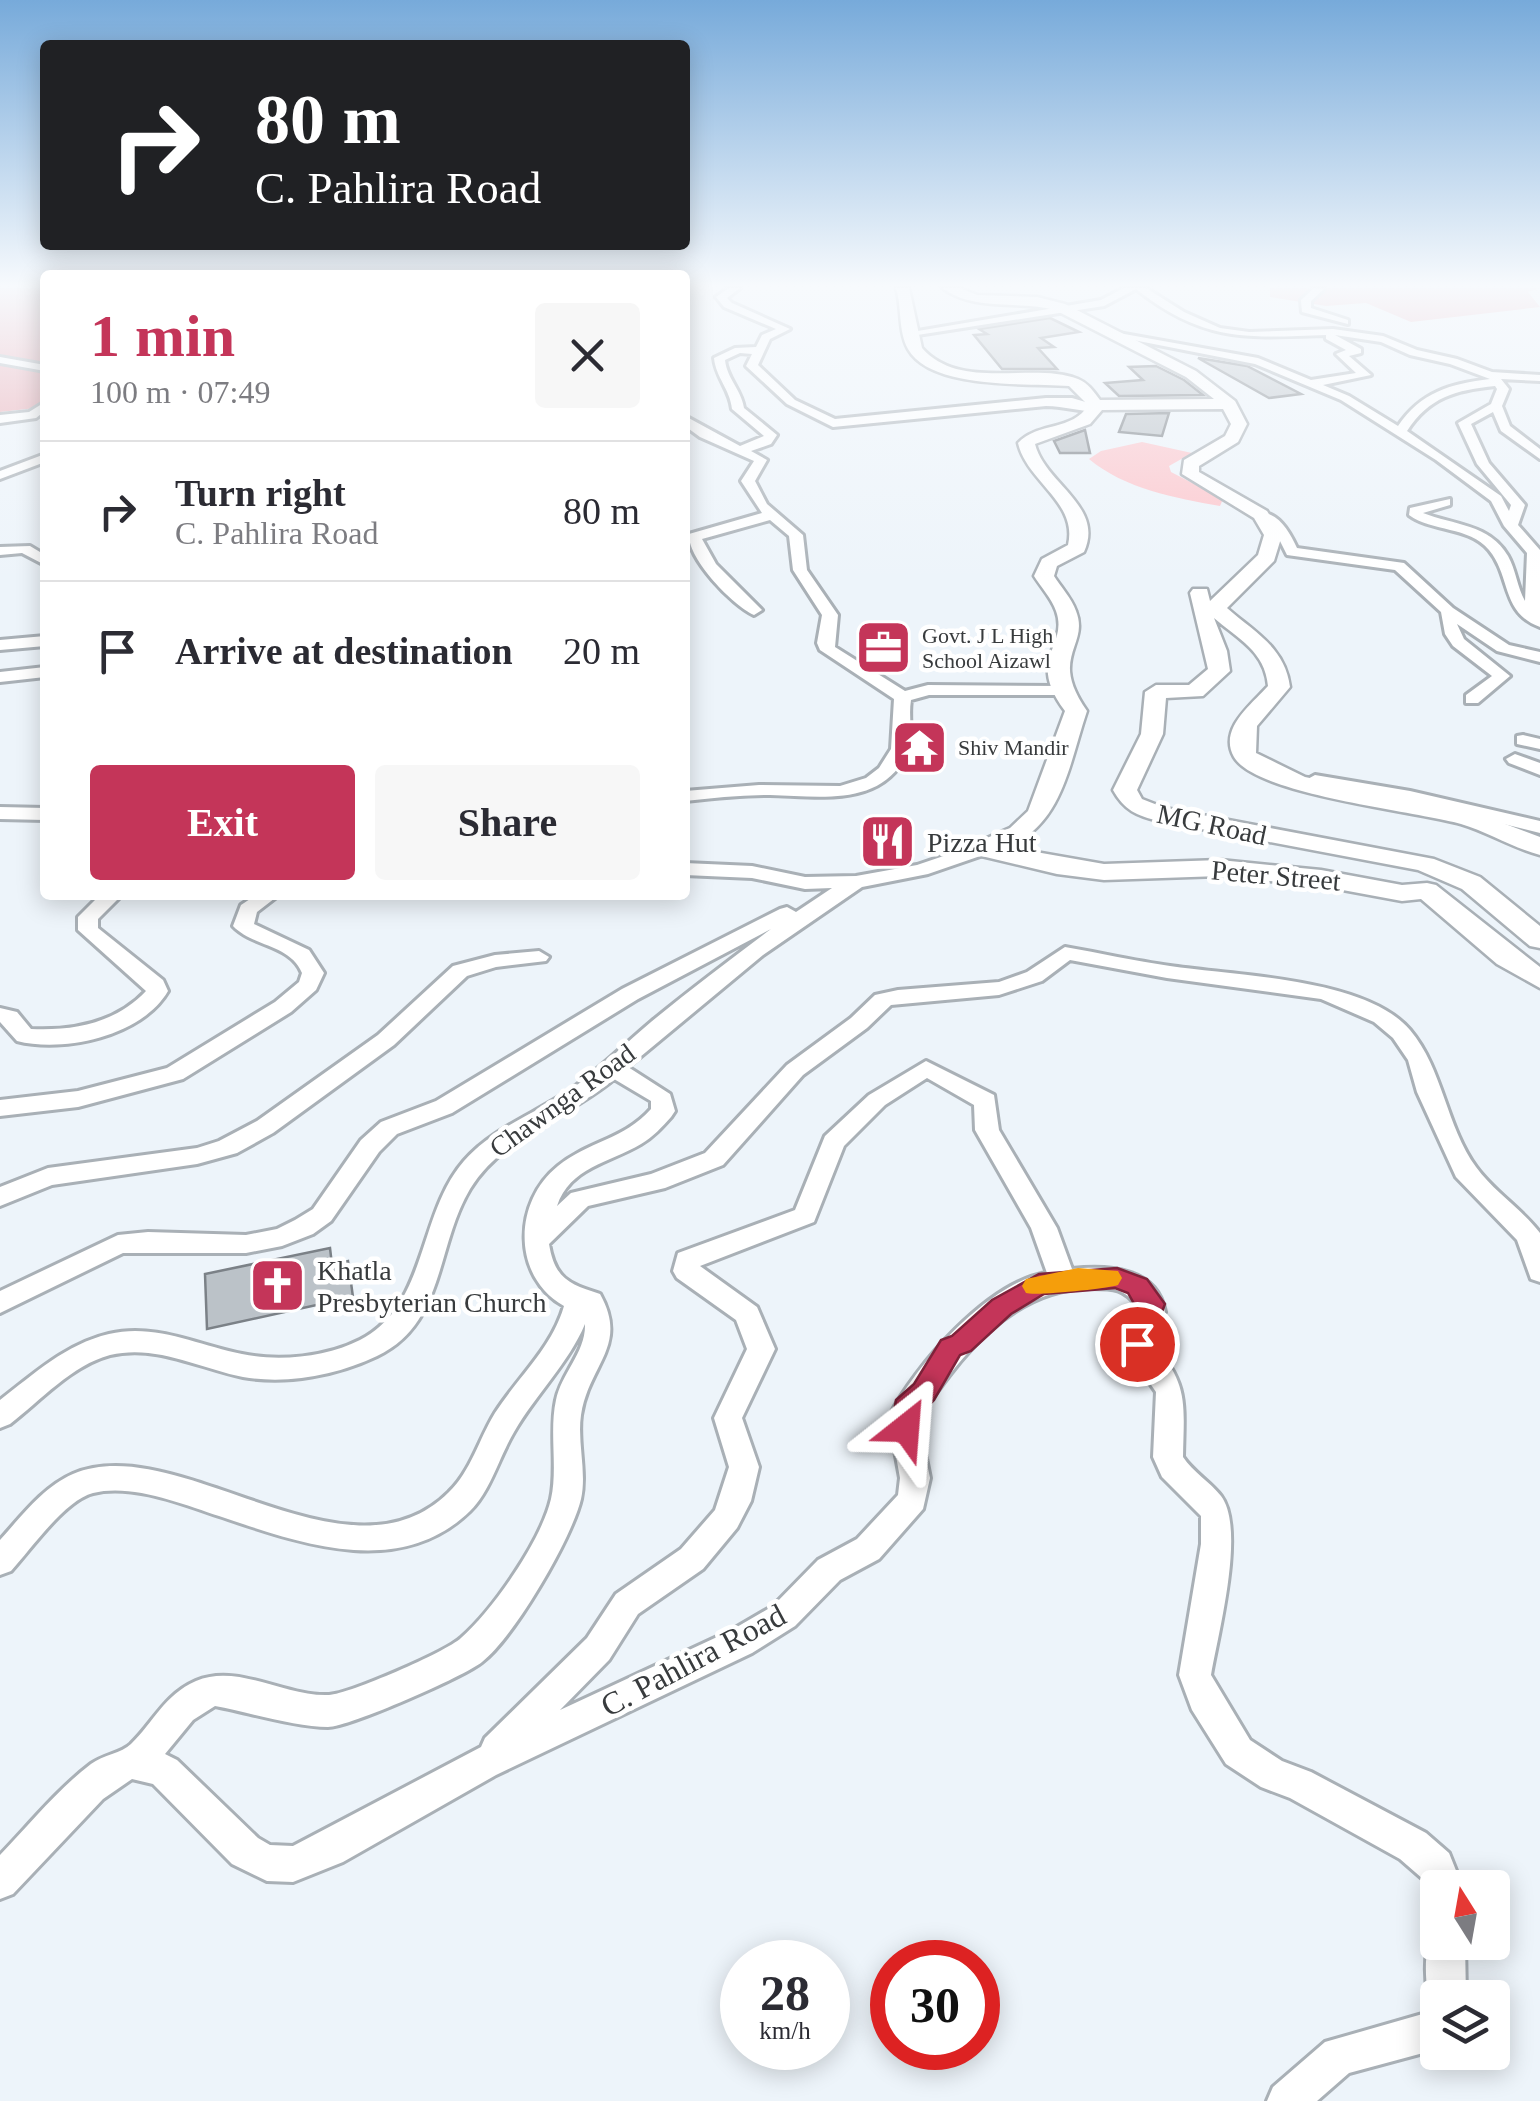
<!DOCTYPE html>
<html lang="en">
<head>
<meta charset="utf-8">
<style>
  :root { --surface:#fff; --page:#f7f7f7; --text:#2b2b33; --muted:#7c7c81; --line:#e1e1e2; --accent:#c43559 }
  body { margin:0; font-family:Georgia,serif; background:var(--page); color:var(--text); height:100vh; display:flex; flex-direction:column; font-size:38px; white-space:nowrap }
  * { box-sizing:border-box; margin:0 }
  p { font-size:32px; color:var(--muted) }
  .icon { flex:none; width:55px; height:55px; fill:none; stroke:currentColor; stroke-width:2; stroke-linecap:round; stroke-linejoin:round }
  .map { position:relative; flex:1; overflow:hidden }
  .side { position:absolute; left:40px; top:270px; width:650px; height:630px; display:flex; flex-direction:column; background:var(--surface); border-radius:10px; box-shadow:0 5px 25px #0003 }
  .side>* { flex:none }
  .hud { position:absolute; left:40px; top:40px; width:650px; height:210px; border-radius:10px; box-shadow:0 5px 25px #0003; background:#202124; color:#fff; overflow:hidden }
  .needle { width:65px; rotate:349deg }
  .fabs { position:absolute; left:1420px; top:1870px; display:grid; gap:20px }
  .fabs a { display:grid; place-items:center; width:90px; height:90px; border-radius:10px; background:var(--surface); box-shadow:0 5px 25px #0003; font-size:50px }
  .speed { position:absolute; left:720px; top:1940px; display:flex; gap:20px; font-size:50px; font-weight:700; text-align:center }
  .speed>* { display:grid; place-content:center; width:130px; height:130px; border-radius:50%; background:var(--surface); box-shadow:0 5px 25px #0003; line-height:1 }
  .speed small { font-size:25px; font-weight:400 }
  .speed .limit { border:15px solid #d22; background:#fff; color:#111 }
  .pin { position:absolute; display:grid; place-items:center; width:85px; height:85px; color:#fff; margin:-42px; border:5px solid #fff; border-radius:50%; box-shadow:0 2px 10px #0007 }
  .me { position:absolute; width:110px; margin:-55px; rotate:28deg; stroke-linejoin:round; filter:drop-shadow(0 0 8px #0008) }
  .turn { display:flex; align-items:center; gap:35px; height:210px; padding:0 50px; font-size:45px }
  .turn .icon { width:130px; height:130px; stroke-width:2.5 }
  .turn b { display:block; font-size:70px; line-height:85px }
  .round { display:grid; place-items:center; flex:none; width:105px; height:105px; border-radius:10px; background:var(--page) }
  .headline { display:flex; align-items:center; justify-content:space-between; height:170px; padding:0 50px }
  h1 { font-size:60px; font-weight:700; line-height:75px; color:var(--accent) }
  .button { display:flex; gap:20px; margin-top:auto; padding:20px 50px }
  .button a { flex:1; height:115px; border-radius:10px; background:var(--accent); color:#fff; font-size:40px; font-weight:700; line-height:115px; text-align:center }
  .button a+a { background:var(--page); color:var(--text) }
  ul { padding:0; list-style:none }
  li { display:flex; align-items:center; gap:30px; height:140px; padding:0 50px; border-top:2px solid var(--line) }
  li div { flex:1 }
  li b { display:block; font-size:38px }
  li em { font-style:normal }
  .map>svg:first-child { display:block }
  .green { fill:#fdc5cb }
  .forest { fill:#eaa8b1 }
  .building { fill:#bbc2c8; stroke:#7b8187; stroke-width:2.5 }
  .lines { fill:none; stroke-linecap:round; stroke-linejoin:round }
  .minor-casing { stroke:#a9b0b6; stroke-width:6 }
  .major-casing { stroke:#a9b0b6; stroke-width:5 }
  .minor { fill:#fff; fill-rule:evenodd }
  .major { fill:#fff; fill-rule:evenodd }
  .route { fill:#c43559; stroke:#7f223a; stroke-width:2.5 }
  .slow { fill:#f59e0b }
  .labels { text-anchor:middle; stroke-width:9; stroke-linejoin:round; paint-order:stroke }
  .far-poi-label { font-size:22px; fill:#383b3d; stroke:#fff; text-anchor:start }
  .street-label { font-size:28px; fill:#383b3d; stroke:#fff }
  .poi-label { font-size:28px; fill:#383b3d; stroke:#fff; text-anchor:start }
  .near-street-label { font-size:32px; fill:#383b3d; stroke:#fff }
</style>
</head>
<body>
<div class="map">
<svg width="1540" height="2101" viewBox="0 0 1540 2101">
  <rect width="100%" height="100%" fill="#edf4fa"/>
  <path class="green" d="M 1142,442 L 1192,453 L 1169,466 L 1171,472 L 1223,499 L 1220,506 C 1175,498 1125,489 1089,459 L 1101,451 Z"/>
  <g class="forest">
    <path d="M 0,288 L 45,288 L 45,407 L 0,412 Z"/>
    <path d="M 1270,288 L 1540,288 L 1528,292 L 1540,307 L 1411,322 L 1366,303 L 1326,306 L 1270,297 Z"/>
  </g>
  <g class="building">
    <path d="M 1050,318 L 1079,332 L 1041,338 L 1054,347 L 1038,348 L 1057,369 L 1002,369 L 974,335 L 987,334 L 979,329 Z"/>
    <path d="M 1198,358 L 1247,366 L 1301,394 L 1269,398 Z"/>
    <path d="M 1156,366 L 1184,380 L 1203,395 L 1119,396 L 1105,383 L 1143,380 L 1129,367 Z"/>
    <path d="M 1169,413 L 1162,436 L 1119,432 L 1126,414 Z"/>
    <path d="M 1085,430 L 1090,453 L 1060,453 L 1054,441 Z"/>
    <path d="M 330,1248 L 332,1265 L 348,1261 L 353,1297 L 207,1329 L 205,1274 Z"/>
  </g>
  <g class="lines">
    <defs>
      <g id="minor">
        <path d="M 729,288 L 740,288 L 727,298 L 732,303 L 790,329 L 770,339 L 758,365 L 795,400 L 835,419 L 1046,398 L 1072,398 L 1099,406 L 1099,412 C 1082,412 1064,406 1046,406 L 833,427 L 787,404 L 746,366 L 752,354 L 740,353 L 725,360 C 727,379 741,389 744,408 L 777,435 L 771,444 L 751,451 L 767,460 L 755,481 L 767,504 L 803,535 L 807,570 L 838,615 L 835,647 L 905,691 L 928,685 L 1061,686 L 1069,691 L 1067,695 L 929,695 L 911,700 C 908,718 914,736 907,753 C 882,808 818,796 770,795 C 741,795 713,798 685,801 L 685,791 L 759,785 L 840,786 L 866,778 L 879,768 L 891,749 L 894,699 L 820,650 L 817,643 L 822,615 L 793,570 L 789,536 L 770,520 L 702,539 L 716,564 L 762,610 L 754,615 C 732,605 687,558 689,534 L 762,513 L 741,481 L 754,461 L 700,437 L 685,426 L 685,416 L 740,446 L 764,436 L 732,409 C 730,389 716,378 714,358 L 735,348 L 756,347 L 762,335 L 776,329 L 724,307 L 716,297 Z"/>
        <path d="M 1124,288 L 1146,288 L 1184,312 L 1220,328 L 1249,332 L 1333,329 L 1383,336 L 1417,350 L 1457,359 L 1492,372 L 1540,375 L 1540,381 L 1501,379 L 1509,389 L 1502,406 L 1510,426 L 1540,449 L 1540,459 L 1501,431 L 1493,412 L 1471,424 L 1489,463 L 1525,505 L 1518,525 L 1540,550 L 1540,627 C 1501,613 1511,576 1489,550 C 1469,526 1432,532 1409,515 L 1410,508 L 1450,499 L 1450,505 L 1423,513 C 1453,525 1490,524 1508,556 C 1516,570 1517,587 1525,601 L 1527,553 L 1504,526 L 1491,501 L 1436,460 L 1341,400 L 1255,364 L 1108,335 L 1113,332 L 1258,358 L 1311,380 L 1356,373 L 1336,354 L 1346,350 L 1326,339 L 1326,335 C 1245,338 1203,342 1136,289 L 1104,306 L 911,336 L 906,333 L 1101,300 ZM 1335,335 L 1381,342 L 1410,355 L 1450,364 L 1490,379 C 1450,384 1421,392 1398,426 L 1349,396 L 1323,385 L 1371,375 L 1349,356 L 1361,353 L 1361,349 ZM 1495,386 L 1497,389 L 1491,404 L 1458,423 L 1477,464 L 1511,505 L 1509,511 L 1501,496 L 1407,431 C 1429,397 1456,390 1495,386 Z"/>
        <path d="M 1314,288 L 1324,289 L 1311,301 L 1311,308 L 1348,320 L 1348,324 L 1302,312 L 1301,300 Z"/>
        <path d="M 0,357 L 45,365 L 45,371 L 0,363 Z"/>
        <path d="M 45,402 L 45,411 L 36,418 L 0,423 L 0,415 L 29,412 Z"/>
        <path d="M 45,454 L 45,462 L 0,479 L 0,471 Z"/>
        <path d="M 1256,512 C 1278,511 1289,531 1297,548 L 1404,563 L 1453,608 L 1509,645 L 1540,652 L 1540,662 L 1497,651 L 1457,624 L 1464,639 L 1510,676 L 1478,703 L 1466,703 L 1466,695 L 1492,676 L 1453,646 L 1445,634 L 1441,612 L 1395,570 L 1287,555 L 1275,531 L 1256,518 Z"/>
        <path d="M 30,546 L 45,555 L 45,565 L 22,553 L 0,555 L 0,547 Z"/>
        <path d="M 45,636 L 45,646 L 0,650 L 0,640 Z"/>
        <path d="M 45,667 L 45,677 L 0,682 L 0,672 Z"/>
        <path d="M 1523,735 L 1540,739 L 1540,749 L 1517,744 L 1517,736 Z"/>
        <path d="M 1515,754 L 1540,763 L 1540,775 L 1509,763 L 1506,759 Z"/>
        <path d="M 1315,775 L 1410,791 L 1540,821 L 1540,833 L 1410,801 L 1309,784 L 1306,780 Z"/>
        <path d="M 0,807 L 45,808 L 45,820 L 0,819 Z"/>
        <path d="M 982,843 L 989,845 L 989,853 L 928,874 L 862,887 L 763,955 L 628,1067 L 670,1094 L 675,1111 L 671,1117 C 662,1127 653,1137 641,1144 C 609,1163 570,1167 557,1206 L 571,1193 L 651,1174 L 705,1153 L 787,1065 L 851,1018 L 875,995 L 898,990 L 999,982 L 1027,972 L 1065,947 C 1100,953 1135,961 1170,966 C 1236,976 1366,978 1410,1030 C 1443,1069 1446,1126 1476,1167 C 1494,1192 1522,1209 1540,1233 L 1540,1282 L 1531,1279 L 1517,1240 L 1456,1177 L 1417,1092 L 1408,1060 L 1393,1038 L 1374,1022 L 1321,999 L 1167,978 L 1070,960 L 1042,981 L 999,995 L 891,1005 L 867,1028 L 803,1075 L 723,1165 L 665,1188 L 588,1206 L 549,1244 C 555,1280 570,1284 600,1294 C 629,1346 589,1364 581,1415 C 577,1442 587,1472 581,1499 C 572,1538 514,1637 482,1662 C 465,1676 349,1727 328,1727 C 297,1727 247,1712 215,1706 L 193,1720 L 165,1754 L 177,1760 L 258,1838 L 270,1845 L 293,1846 L 481,1747 L 485,1738 L 587,1638 L 616,1594 L 681,1549 L 715,1510 L 729,1467 L 714,1418 L 747,1349 L 736,1320 L 677,1278 L 673,1271 L 678,1253 L 795,1210 L 825,1136 L 869,1095 L 926,1061 L 994,1095 L 999,1130 L 1057,1228 L 1072,1269 C 1109,1265 1157,1268 1165,1312 L 1151,1335 L 1151,1341 C 1189,1384 1184,1402 1183,1457 C 1193,1472 1210,1482 1221,1496 C 1246,1529 1218,1634 1211,1675 L 1250,1740 L 1282,1761 L 1311,1772 L 1426,1833 L 1449,1853 L 1463,1888 L 1438,1888 L 1438,1903 L 1432,1901 L 1423,1879 L 1400,1859 L 1290,1798 L 1261,1787 L 1226,1764 L 1192,1710 L 1179,1675 L 1201,1544 L 1201,1516 L 1162,1477 L 1153,1457 L 1156,1392 L 1123,1344 L 1123,1333 L 1138,1307 C 1124,1288 1114,1288 1091,1288 C 1011,1288 959,1358 918,1419 L 930,1478 L 923,1509 L 879,1559 L 840,1580 L 795,1626 L 752,1653 L 496,1775 L 343,1862 L 293,1882 L 267,1881 L 232,1864 L 153,1784 L 132,1779 L 103,1799 L 13,1894 L 0,1899 L 0,1855 C 29,1825 58,1789 91,1764 C 103,1755 122,1753 131,1744 C 154,1722 164,1695 196,1681 C 238,1663 285,1697 329,1695 C 349,1694 446,1652 461,1638 C 493,1610 541,1541 551,1499 C 558,1468 549,1432 556,1400 C 561,1374 586,1352 585,1324 C 568,1364 536,1394 514,1432 C 499,1457 491,1490 470,1511 C 399,1580 300,1543 219,1516 C 183,1504 131,1483 93,1493 C 65,1500 31,1549 11,1571 L 0,1575 L 0,1540 C 21,1517 43,1487 73,1474 C 178,1429 348,1593 449,1492 C 471,1471 479,1439 495,1413 C 518,1377 552,1348 564,1306 C 512,1277 513,1202 558,1166 C 587,1142 625,1139 651,1109 L 651,1101 L 614,1079 C 569,1117 501,1137 470,1189 C 436,1245 445,1324 377,1356 C 337,1375 287,1385 243,1377 C 199,1368 156,1344 110,1355 C 72,1365 40,1401 10,1424 L 0,1428 L 0,1400 C 34,1374 66,1344 109,1334 C 155,1323 197,1345 242,1354 C 279,1362 327,1357 360,1340 C 429,1304 417,1215 464,1161 C 493,1127 541,1112 577,1085 C 603,1066 626,1043 651,1022 C 690,990 731,959 771,929 L 638,999 L 452,1113 L 397,1134 L 379,1152 L 331,1221 L 313,1234 L 282,1246 L 246,1253 L 123,1253 L 0,1313 L 0,1291 L 118,1235 L 148,1232 L 246,1235 L 277,1229 L 295,1220 L 313,1209 L 361,1140 L 381,1122 L 436,1101 L 622,989 L 780,909 L 787,907 L 796,912 L 832,888 L 805,889 L 752,878 L 685,875 L 685,863 L 752,866 L 805,877 L 856,876 L 917,865 ZM 927,1078 L 974,1105 L 975,1130 L 1031,1228 L 1047,1273 C 988,1282 915,1366 889,1417 L 900,1478 L 898,1495 L 857,1539 L 818,1560 L 773,1606 L 730,1631 L 560,1710 L 609,1660 L 638,1614 L 703,1569 L 737,1528 L 751,1501 L 759,1467 L 742,1418 L 775,1349 L 757,1307 L 700,1266 L 814,1222 L 844,1146 L 885,1105 Z"/>
        <path d="M 100,895 L 122,895 L 98,919 L 98,928 L 163,980 L 168,991 C 142,1036 64,1053 17,1041 L 0,1022 L 0,1008 L 17,1012 L 31,1029 C 74,1031 116,1023 146,991 L 78,930 L 78,917 Z"/>
        <path d="M 256,895 L 279,895 L 257,912 L 254,924 L 309,950 L 324,973 L 316,990 L 291,1012 L 183,1079 L 78,1107 L 0,1116 L 0,1100 L 78,1091 L 167,1068 L 275,1002 L 299,982 L 302,973 C 290,944 253,947 233,926 L 241,905 Z"/>
        <path d="M 539,951 L 549,957 L 546,961 L 496,967 L 467,976 L 394,1045 L 273,1133 L 237,1153 L 197,1164 L 52,1185 L 0,1206 L 0,1187 L 48,1168 L 197,1148 L 219,1141 L 257,1121 L 378,1035 L 453,966 L 495,955 Z"/>
        <path d="M 1438,1927 L 1438,1942 L 1465,1942 L 1466,1998 L 1438,1998 L 1438,2049 L 1349,2073 L 1317,2101 L 1267,2101 L 1273,2087 L 1325,2042 L 1433,2011 C 1424,1988 1423,1951 1433,1929 Z"/>
      </g>
      <path id="major" d="M 896,288 L 909,288 L 922,348 C 961,392 1032,361 1078,379 C 1088,383 1094,392 1100,400 L 1214,399 L 1186,377 L 1055,310 C 1018,300 975,312 942,288 L 960,288 L 977,295 L 1037,297 L 1065,304 L 1196,371 L 1235,401 L 1247,424 L 1238,442 L 1199,466 L 1199,472 L 1267,511 L 1282,535 L 1274,561 L 1227,608 C 1254,632 1285,647 1290,687 L 1257,726 L 1256,753 L 1305,777 L 1473,812 L 1540,837 L 1540,855 C 1513,848 1488,832 1461,824 C 1416,811 1256,795 1234,757 C 1218,729 1252,704 1268,686 C 1265,651 1238,639 1214,618 L 1227,651 L 1230,671 L 1203,696 L 1166,698 L 1163,734 L 1137,790 L 1142,799 L 1165,808 L 1434,859 L 1480,877 L 1540,926 L 1540,948 L 1530,946 L 1462,889 L 1418,870 L 1159,821 C 1137,816 1124,810 1113,790 L 1141,734 L 1145,692 L 1156,685 L 1189,685 L 1208,669 L 1190,593 L 1193,589 L 1207,589 L 1210,601 L 1258,555 L 1264,535 L 1254,518 L 1182,474 L 1184,460 L 1225,436 L 1231,424 L 1223,409 L 1102,410 L 1090,424 L 1035,444 C 1045,484 1105,506 1084,552 L 1057,566 L 1054,576 C 1061,587 1072,599 1076,611 C 1090,646 1048,656 1087,711 C 1069,764 1063,823 1008,847 L 1104,864 L 1220,860 L 1321,870 L 1402,885 L 1427,883 L 1436,885 L 1540,967 L 1540,988 L 1497,964 L 1421,899 L 1402,901 L 1321,886 L 1220,876 L 1104,880 L 1057,874 L 973,854 L 969,849 L 973,844 L 1010,828 L 1028,811 L 1065,711 C 1025,658 1069,647 1056,611 C 1052,599 1041,587 1034,576 L 1042,559 L 1068,545 C 1078,502 1027,482 1018,443 C 1037,422 1074,431 1088,405 L 1069,386 C 1028,383 931,390 908,349 C 898,331 902,307 896,288 Z"/>
    </defs>
    <use href="#minor" class="minor-casing"/>
    <use href="#major" class="major-casing"/>
    <use href="#minor" class="minor"/>
    <use href="#major" class="major"/>
  </g>
  <linearGradient id="sky" x2="0" y2="1"><stop stop-color="#77aada"/><stop offset="0.49" stop-color="#f7fafd"/><stop offset="1" stop-color="#f7fafd" stop-opacity="0"/></linearGradient>
  <rect width="1540" height="582" fill="url(#sky)"/>
  <path class="route" d="M 1117,1268 L 1147,1279 L 1165,1304 L 1147,1352 L 1137,1355 L 1127,1352 C 1118,1335 1129,1324 1138,1311 L 1128,1293 L 1115,1288 L 1044,1294 L 1011,1314 L 971,1351 L 960,1355 L 934,1400 L 921,1413 L 916,1436 L 906,1440 L 895,1436 L 891,1428 L 896,1400 L 914,1384 L 941,1340 L 952,1336 L 992,1300 L 1039,1274 Z"/>
  <path class="slow" d="M 1078,1268 L 1118,1271 L 1122,1278 L 1118,1285 C 1106,1289 1035,1296 1026,1293 L 1022,1286 L 1026,1279 Z"/>
  <defs>
    <symbol id="office-square" viewBox="-11 -11 22 22"><rect x="-9" y="-9" width="18" height="18" rx="4" fill="#c43559" stroke="#fff"/><path d="M-6-3h4V-5.5h4V-3h4V5H-6ZM-1-4.5V-3h2v-1.5ZM-6 0V1H6V0Z" fill="#fff"/></symbol>
    <symbol id="temple-square" viewBox="-11 -11 22 22"><rect x="-9" y="-9" width="18" height="18" rx="4" fill="#c43559" stroke="#fff"/><path d="M0-6L5-2H3V0L6.5 2.5H4V6H1.5V3h-3V6H-4V2.5H-6.5L-3 0V-2H-5Z" fill="#fff"/></symbol>
    <symbol id="restaurant-square" viewBox="-11 -11 22 22"><rect x="-9" y="-9" width="18" height="18" rx="4" fill="#c43559" stroke="#fff"/><path d="M-5-6h1v4h1v-4h1v4h1v-4h1v5L-1.5 .5V6h-2V.5L-5-1ZM5-6V6H3V1.5H1.5Q1.5-4 5-6Z" fill="#fff"/></symbol>
    <symbol id="church-square" viewBox="-11 -11 22 22"><rect x="-9" y="-9" width="18" height="18" rx="4" fill="#c43559" stroke="#fff"/><path d="M-1.2-6h2.4v3.5h3.3v2.4h-3.3V6h-2.4V-.1h-3.3v-2.4h3.3Z" fill="#fff"/></symbol>
  </defs>
  <g fill-rule="evenodd">
    <use href="#office-square" x="852" y="616" width="63" height="63"/>
    <use href="#temple-square" x="888" y="716" width="63" height="63"/>
    <use href="#restaurant-square" x="856" y="810" width="63" height="63"/>
    <use href="#church-square" x="246" y="1254" width="63" height="63"/>
  </g>
  <g class="labels">
    <g class="far-poi-label">
      <text x="922" y="643">Govt. J L High<tspan x="922" dy="25">School Aizawl</tspan></text>
      <text x="958" y="755">Shiv Mandir</text>
    </g>
    <g class="street-label">
      <text transform="translate(1212 824) rotate(12)" y="10">MG Road</text>
      <text transform="translate(1276 875) rotate(5)" y="10">Peter Street</text>
      <text transform="translate(562 1100) rotate(-36)" y="10">Chawnga Road</text>
    </g>
    <g class="poi-label">
      <text x="927" y="852">Pizza Hut</text>
      <text x="317" y="1280">Khatla<tspan x="317" dy="32">Presbyterian Church</tspan></text>
    </g>
    <g class="near-street-label">
      <text transform="translate(693 1660) rotate(-28)" y="11">C. Pahlira Road</text>
    </g>
  </g>
</svg>
<div class="fabs">
<a><svg class="needle" viewBox="-14 -14 28 28"><path d="M0-13l5 13h-10z" fill="#e53935"/><path d="M0 13l5-13h-10z" fill="#7c7c81"/></svg></a>
<a><svg class="icon" aria-label="layers" viewBox="0 0 24 24"><path d="M12 4l9 5-9 5-9-5zM3 14l9 5 9-5"/></svg></a>
</div>
<div class="speed"><div>28<small>km/h</small></div><div class="limit">30</div></div>
<div class="pin" style="left:1137px;top:1344px;background:#d93025"><svg class="icon" aria-label="arrive" viewBox="0 0 24 24"><path d="M6 21V4h12l-3 4 3 4H6"/></svg></div>
<svg class="me" style="left:906px;top:1428px" viewBox="-20 -20 40 40"><path d="M0-17L14 15 0 8-14 15z" fill="#c43559" stroke="#fff" stroke-width="4"/></svg>
<div class="hud">
<div class="turn"><svg class="icon" aria-label="right" viewBox="0 0 24 24"><path d="M7 20v-9h11M14 6l5 5-5 5"/></svg><div><b>80 m</b>C. Pahlira Road</div></div>
</div>
<section class="side">
<div class="headline"><div><h1>1 min</h1><p>100 m · 07:49</p></div><a class="round"><svg class="icon" aria-label="close" viewBox="0 0 24 24"><path d="M6 6l12 12M18 6L6 18"/></svg></a></div>
<ul>
<li><svg class="icon" aria-label="right" viewBox="0 0 24 24"><path d="M7 20v-9h11M14 6l5 5-5 5"/></svg><div><b>Turn right</b><p>C. Pahlira Road</p></div><em>80 m</em></li>
<li><svg class="icon" aria-label="arrive" viewBox="0 0 24 24"><path d="M6 21V4h12l-3 4 3 4H6"/></svg><div><b>Arrive at destination</b></div><em>20 m</em></li>
</ul>
<div class="button"><a>Exit</a><a>Share</a></div>
</section>
</div>
</body>
</html>
